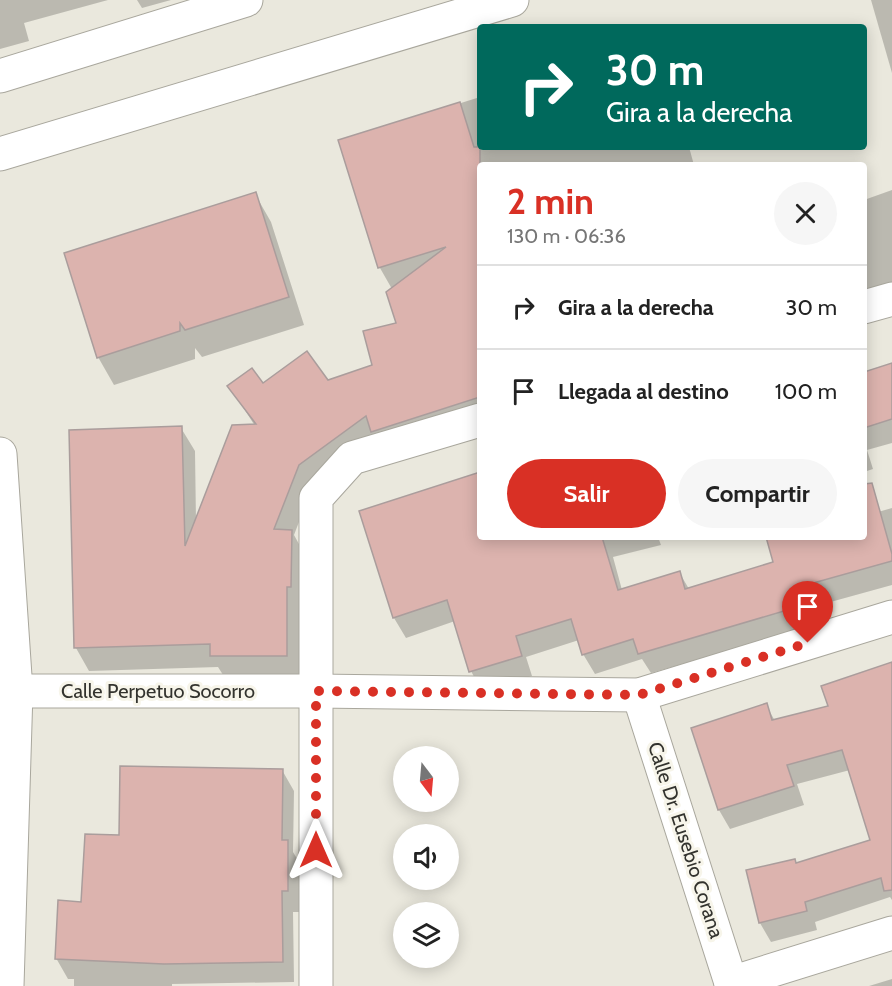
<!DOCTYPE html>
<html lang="es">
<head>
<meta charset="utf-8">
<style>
  :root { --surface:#fff; --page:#f6f6f6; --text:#222; --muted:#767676; --line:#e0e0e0; --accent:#d93025 }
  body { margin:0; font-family:Cabin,sans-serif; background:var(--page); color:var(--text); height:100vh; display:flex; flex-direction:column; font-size:22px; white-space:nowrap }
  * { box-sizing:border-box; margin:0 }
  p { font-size:20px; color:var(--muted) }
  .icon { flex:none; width:33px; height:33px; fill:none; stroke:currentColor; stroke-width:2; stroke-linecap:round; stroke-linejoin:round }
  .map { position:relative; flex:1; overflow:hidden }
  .details { position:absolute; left:477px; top:162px; width:390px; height:378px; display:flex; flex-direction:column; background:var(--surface); border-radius:6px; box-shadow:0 3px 15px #0003 }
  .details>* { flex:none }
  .top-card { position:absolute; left:477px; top:24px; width:390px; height:126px; border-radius:6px; box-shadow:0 3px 15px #0003; background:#00695c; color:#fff; overflow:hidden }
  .needle { width:39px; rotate:164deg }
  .controls { position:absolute; left:393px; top:746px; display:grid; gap:12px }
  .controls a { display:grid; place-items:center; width:66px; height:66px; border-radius:50%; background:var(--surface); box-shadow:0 3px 15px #0003; font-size:30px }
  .pin { position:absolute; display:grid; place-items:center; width:51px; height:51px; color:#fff; margin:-62px -26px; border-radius:50% 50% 50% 0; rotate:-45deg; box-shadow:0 0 6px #0007 }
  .pin .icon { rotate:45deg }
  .me { position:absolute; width:66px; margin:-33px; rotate:0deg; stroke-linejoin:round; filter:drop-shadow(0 0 4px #0008) }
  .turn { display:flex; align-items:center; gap:21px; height:126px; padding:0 30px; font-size:27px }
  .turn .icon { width:78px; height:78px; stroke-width:2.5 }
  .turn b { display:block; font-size:42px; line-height:51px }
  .round { display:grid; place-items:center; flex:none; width:63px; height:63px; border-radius:32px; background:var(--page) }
  .summary { display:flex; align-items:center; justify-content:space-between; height:102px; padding:0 30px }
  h1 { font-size:36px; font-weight:800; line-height:45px; color:var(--accent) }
  .primary-button { display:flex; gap:12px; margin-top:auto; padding:12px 30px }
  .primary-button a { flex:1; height:69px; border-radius:36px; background:var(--accent); color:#fff; font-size:24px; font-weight:800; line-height:69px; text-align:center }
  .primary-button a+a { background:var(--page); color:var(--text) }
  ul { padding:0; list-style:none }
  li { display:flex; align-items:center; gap:18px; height:84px; padding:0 30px; border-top:2px solid var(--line) }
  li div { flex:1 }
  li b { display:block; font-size:22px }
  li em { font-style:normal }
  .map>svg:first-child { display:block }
  .shadow { fill:#0003 }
  .building { fill:#dcb3ae; stroke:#aa9d9c; stroke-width:1.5 }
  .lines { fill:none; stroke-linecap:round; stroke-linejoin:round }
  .street-casing { stroke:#a9a79d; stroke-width:35 }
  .primary-casing { stroke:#a9a79d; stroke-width:35 }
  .street { stroke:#fff; stroke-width:33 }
  .primary { stroke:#fff; stroke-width:33 }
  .route { stroke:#d93025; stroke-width:10; stroke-dasharray:0 18 }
  .labels { text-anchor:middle; stroke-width:6; stroke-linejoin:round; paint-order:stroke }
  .street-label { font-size:20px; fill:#33332e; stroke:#f7f5ea }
</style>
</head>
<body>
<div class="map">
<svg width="892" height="986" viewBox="0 0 892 986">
  <rect width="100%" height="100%" fill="#eae8dd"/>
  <g class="shadow">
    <path d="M 0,0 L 108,0 L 24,23 L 29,41 L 0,49 Z"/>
    <path d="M 137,0 L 171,0 L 142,8 Z"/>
    <path d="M 871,0 L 892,0 L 892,73 Z"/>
    <path d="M 480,97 L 480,147 L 689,147 L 694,165 L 480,165 L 480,425 L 312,488 L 294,535 L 305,555 L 300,679 L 225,678 L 218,667 L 89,671 L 76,648 L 181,428 L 195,451 L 196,521 L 255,426 L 234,393 L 263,385 L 327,381 L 374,366 L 397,324 L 392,289 L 380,268 L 340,141 Z"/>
    <path d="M 892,190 L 892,294 L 864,302 L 864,200 Z"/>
    <path d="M 255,194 L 271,222 L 304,325 L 202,357 L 195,348 L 195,359 L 114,385 L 98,357 Z"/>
    <path d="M 892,370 L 892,443 L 867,450 L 873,469 L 864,472 L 864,373 Z"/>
    <path d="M 480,474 L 480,537 L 658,537 L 661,545 L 613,557 L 622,590 L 679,572 L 689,589 L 775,563 L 795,537 L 864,537 L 864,516 L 892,508 L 892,585 L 816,606 L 822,624 L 651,673 L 642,659 L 595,674 L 583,654 L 579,640 L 526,657 L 532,676 L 482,692 L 471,671 L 455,621 L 406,638 L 394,618 L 360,512 Z"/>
    <path d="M 892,664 L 892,900 L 890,897 L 815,922 L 817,930 L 771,942 L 760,923 L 748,871 L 796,864 L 871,841 L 850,770 L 797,784 L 804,805 L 730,829 L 719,810 L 693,729 L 766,705 L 775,721 L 830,707 Z"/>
    <path d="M 282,770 L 294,791 L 293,852 L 299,862 L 299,912 L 293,912 L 294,982 L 172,984 L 172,986 L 74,986 L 74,979 L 68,979 L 56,958 L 83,903 L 120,837 Z"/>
    <path d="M 892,979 L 892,986 L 869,986 Z"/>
  </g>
  <g class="building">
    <path d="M 460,102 L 474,147 L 480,147 L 480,397 L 371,432 L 366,416 L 299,465 L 274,529 L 292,530 L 291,587 L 287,587 L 287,656 L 210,656 L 210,644 L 74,648 L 69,430 L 182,426 L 185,546 L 232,425 L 256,424 L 227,386 L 252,368 L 263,383 L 307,351 L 328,380 L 372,365 L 363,331 L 396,323 L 386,292 L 446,247 L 378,268 L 338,140 Z"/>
    <path d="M 256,192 L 289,297 L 185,330 L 180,323 L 180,331 L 97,358 L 64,253 Z"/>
    <path d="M 892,363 L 892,419 L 864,428 L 864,372 Z"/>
    <path d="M 480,472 L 480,537 L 602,537 L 618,590 L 680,571 L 685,589 L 773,562 L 766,537 L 864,537 L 864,484 L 872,483 L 892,554 L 892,561 L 806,585 L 811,603 L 638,654 L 633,639 L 582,655 L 571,619 L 516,636 L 522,656 L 469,672 L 447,600 L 393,618 L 359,511 Z"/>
    <path d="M 892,662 L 892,890 L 884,891 L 881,878 L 805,902 L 807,911 L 759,923 L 746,870 L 795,859 L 796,863 L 870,840 L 842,750 L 787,765 L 794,786 L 718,810 L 691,728 L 767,703 L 772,720 L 828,706 L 821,686 Z"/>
    <path d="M 120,766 L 283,769 L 282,840 L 288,840 L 288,891 L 282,891 L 283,962 L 164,964 L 55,959 L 58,900 L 81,902 L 85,834 L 119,835 Z"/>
  </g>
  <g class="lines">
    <defs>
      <g id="street">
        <path d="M 864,307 L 892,299"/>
        <path d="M 0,454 L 16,691 L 7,986"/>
        <path d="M 0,691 L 316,691 L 639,695 L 892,617"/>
        <path d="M 639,695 L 732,986"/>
        <path d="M 731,983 L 892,933"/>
        <path d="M 316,986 L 316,498 L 352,458 L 480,420"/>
      </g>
      <g id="primary">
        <path d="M 0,76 L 246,0"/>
        <path d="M 0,154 L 512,0"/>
      </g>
    </defs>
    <use href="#street" class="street-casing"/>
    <use href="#primary" class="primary-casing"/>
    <use href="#street" class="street"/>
    <use href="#primary" class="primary"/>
  </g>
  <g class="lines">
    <path class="route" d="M 316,850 L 316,691 L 639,695 L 808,643"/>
  </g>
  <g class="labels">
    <g class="street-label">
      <text x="158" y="698">Calle Perpetuo Socorro</text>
      <text transform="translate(686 840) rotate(72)" y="7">Calle Dr. Eusebio Corana</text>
    </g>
  </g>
</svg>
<div class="controls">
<a><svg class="needle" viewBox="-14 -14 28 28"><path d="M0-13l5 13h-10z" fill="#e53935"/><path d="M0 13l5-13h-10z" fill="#767676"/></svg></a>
<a><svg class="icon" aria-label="sound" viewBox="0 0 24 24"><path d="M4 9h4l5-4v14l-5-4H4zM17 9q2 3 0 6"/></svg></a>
<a><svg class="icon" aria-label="layers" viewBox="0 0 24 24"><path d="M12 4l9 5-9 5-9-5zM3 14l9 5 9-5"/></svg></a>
</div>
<div class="pin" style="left:808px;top:643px;background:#d93025"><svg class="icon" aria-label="arrive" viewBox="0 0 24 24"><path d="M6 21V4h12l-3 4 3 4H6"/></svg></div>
<svg class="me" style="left:316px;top:850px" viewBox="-20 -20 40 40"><path d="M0-17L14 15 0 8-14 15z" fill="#d93025" stroke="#fff" stroke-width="4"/></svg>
<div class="top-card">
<div class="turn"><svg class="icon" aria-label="right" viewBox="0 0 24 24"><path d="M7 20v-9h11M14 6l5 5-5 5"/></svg><div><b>30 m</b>Gira a la derecha</div></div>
</div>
<section class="details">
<div class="summary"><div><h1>2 min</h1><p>130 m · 06:36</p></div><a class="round"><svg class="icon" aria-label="close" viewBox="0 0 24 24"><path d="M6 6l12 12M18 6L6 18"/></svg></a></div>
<ul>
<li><svg class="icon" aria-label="right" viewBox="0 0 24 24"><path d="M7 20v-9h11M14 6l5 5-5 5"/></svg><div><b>Gira a la derecha</b></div><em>30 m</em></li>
<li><svg class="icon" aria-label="arrive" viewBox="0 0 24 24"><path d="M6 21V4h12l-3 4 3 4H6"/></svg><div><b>Llegada al destino</b></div><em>100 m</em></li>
</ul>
<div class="primary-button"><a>Salir</a><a>Compartir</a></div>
</section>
</div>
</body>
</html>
